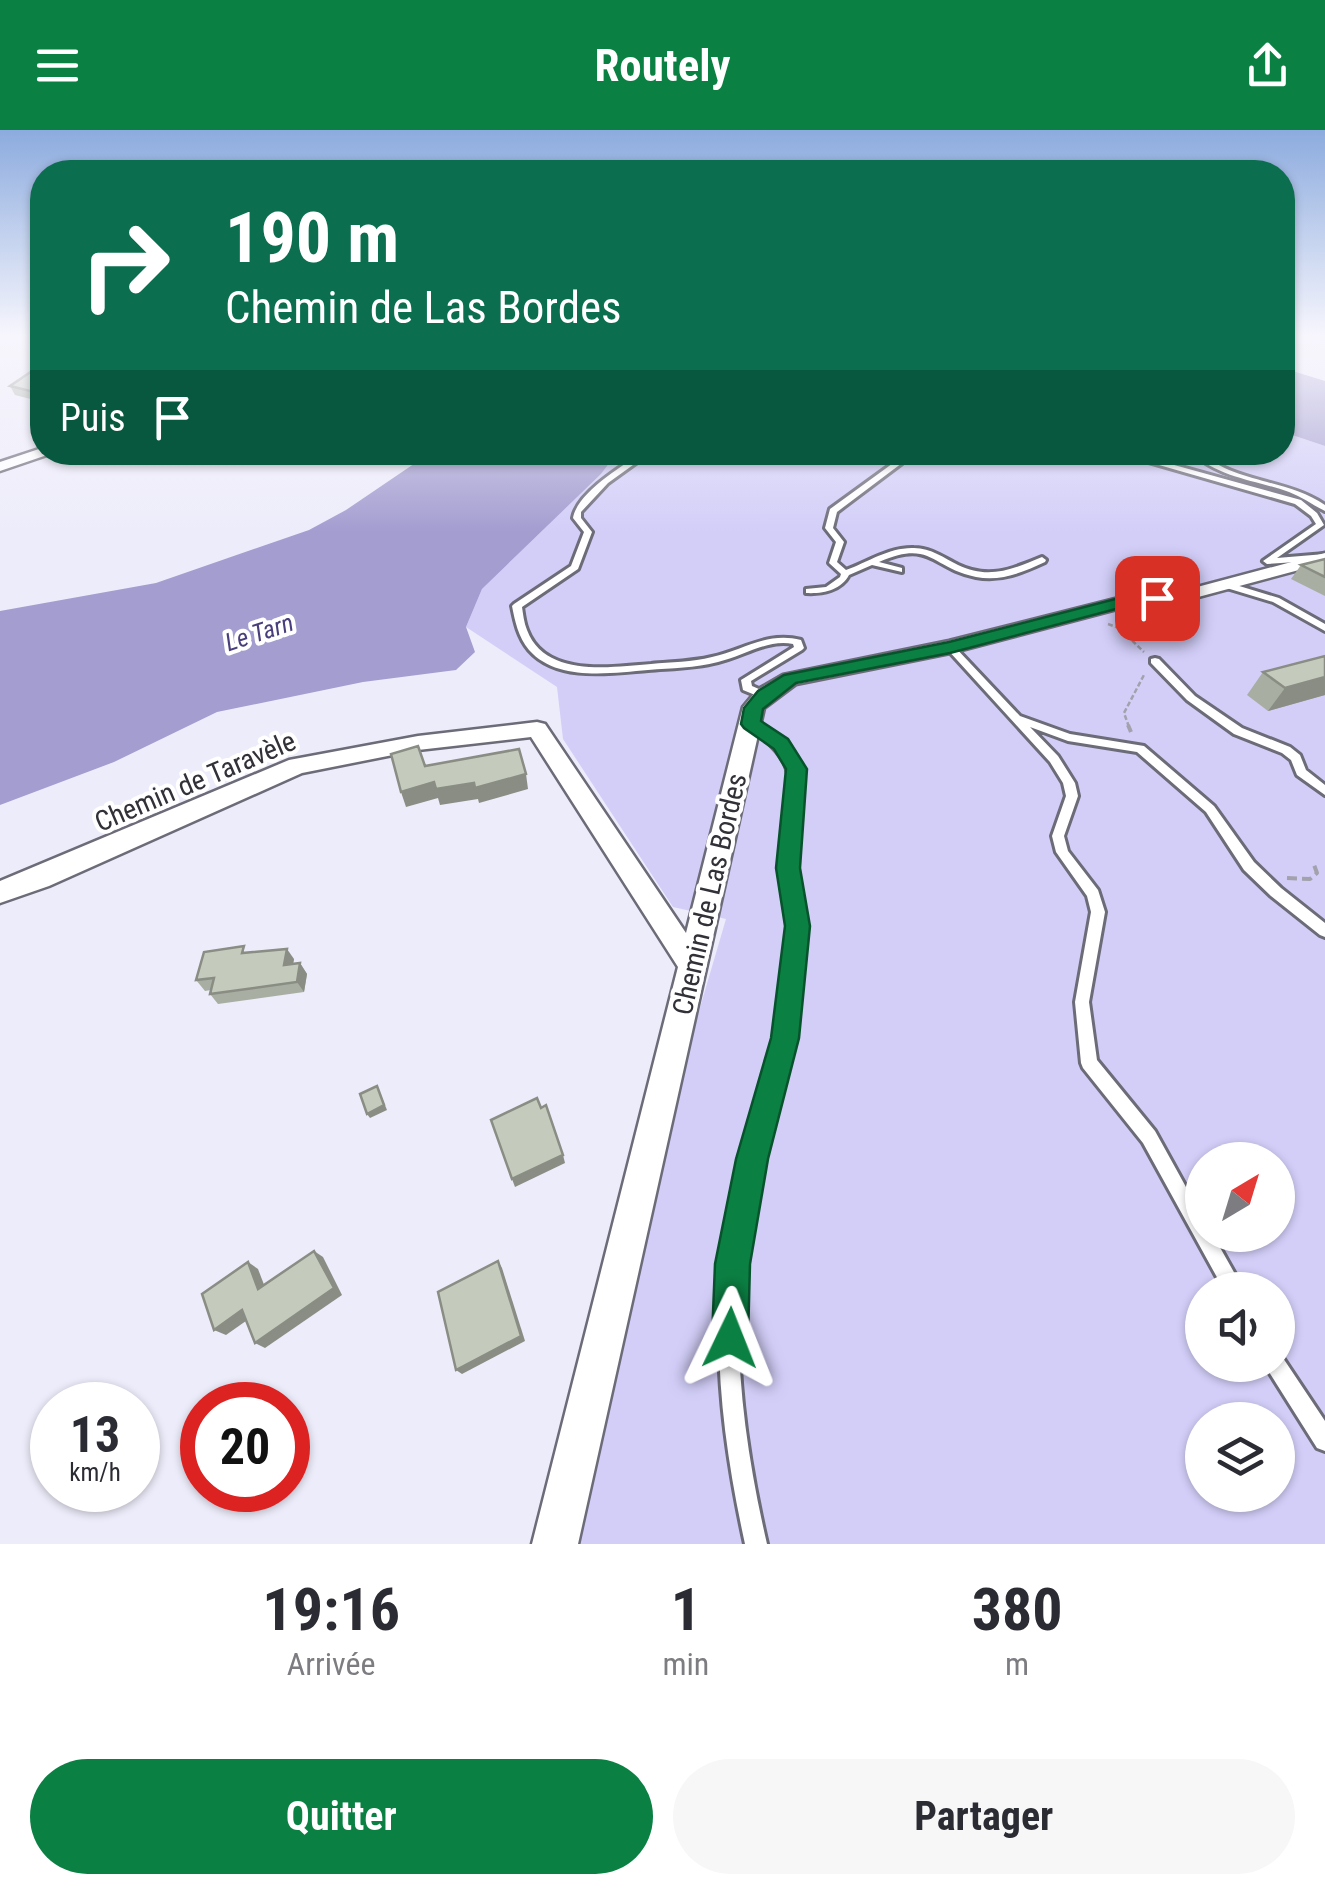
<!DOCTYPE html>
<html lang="fr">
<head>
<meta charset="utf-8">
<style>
  :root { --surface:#fff; --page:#f7f7f7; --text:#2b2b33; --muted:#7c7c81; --accent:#0b8043 }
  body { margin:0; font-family:"Roboto Condensed",sans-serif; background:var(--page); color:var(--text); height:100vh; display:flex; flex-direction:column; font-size:38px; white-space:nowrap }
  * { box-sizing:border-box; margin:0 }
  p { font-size:32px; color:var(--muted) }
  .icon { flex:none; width:55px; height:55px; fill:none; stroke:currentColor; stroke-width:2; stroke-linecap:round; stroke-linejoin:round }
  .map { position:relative; height:1414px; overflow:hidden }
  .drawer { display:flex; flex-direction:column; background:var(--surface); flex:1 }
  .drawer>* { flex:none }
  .hud { position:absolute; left:30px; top:30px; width:1265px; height:305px; border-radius:40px; box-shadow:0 2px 8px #0004; background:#0b6e4f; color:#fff; overflow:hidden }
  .needle { width:65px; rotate:38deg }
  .controls { position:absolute; left:1185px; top:1012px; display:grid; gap:20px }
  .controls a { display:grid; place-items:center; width:110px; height:110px; border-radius:50%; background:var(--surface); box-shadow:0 2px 8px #0004; font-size:50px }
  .speed { position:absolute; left:30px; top:1252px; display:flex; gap:20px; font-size:50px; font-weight:700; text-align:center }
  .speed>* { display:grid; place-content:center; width:130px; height:130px; border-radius:50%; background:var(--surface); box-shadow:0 2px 8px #0004; line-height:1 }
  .speed small { font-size:25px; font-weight:400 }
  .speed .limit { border:15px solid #d22; background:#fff; color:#111 }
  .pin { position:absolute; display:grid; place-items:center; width:85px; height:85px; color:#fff; margin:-42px; border-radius:20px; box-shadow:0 5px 15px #0006 }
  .me { position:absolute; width:110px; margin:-55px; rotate:2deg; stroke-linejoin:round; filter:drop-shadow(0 0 8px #0008) }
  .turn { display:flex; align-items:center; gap:35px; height:210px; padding:0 30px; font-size:45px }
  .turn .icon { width:130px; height:130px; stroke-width:2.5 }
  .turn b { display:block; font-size:70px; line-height:85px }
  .then { display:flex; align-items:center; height:95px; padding:0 30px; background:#0003; gap:20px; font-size:38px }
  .eta { display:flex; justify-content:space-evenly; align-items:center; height:170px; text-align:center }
  .eta b { font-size:60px; font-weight:700; line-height:70px }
  .cta { display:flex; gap:20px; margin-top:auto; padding:20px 30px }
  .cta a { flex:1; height:115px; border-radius:60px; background:var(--accent); color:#fff; font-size:40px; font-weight:700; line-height:115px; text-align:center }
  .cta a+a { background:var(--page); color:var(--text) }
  header { display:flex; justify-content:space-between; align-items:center; height:130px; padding:0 30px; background:var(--accent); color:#fff; font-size:45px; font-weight:700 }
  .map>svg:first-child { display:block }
  .green { fill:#d2cef8; fill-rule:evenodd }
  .water { fill:#a39dd0 }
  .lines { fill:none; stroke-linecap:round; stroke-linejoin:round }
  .lane-casing { stroke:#6c6b78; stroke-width:6 }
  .street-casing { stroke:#6c6b78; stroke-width:5 }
  .path-far1 { stroke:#a2a1ac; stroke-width:2.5; stroke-dasharray:5 2.5; stroke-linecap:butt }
  .path { stroke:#a2a1ac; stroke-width:4; stroke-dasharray:10 5; stroke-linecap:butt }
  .lane { fill:#fff; fill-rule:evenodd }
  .street { fill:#fff; fill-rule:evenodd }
  .wall { fill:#a9aea2 }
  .shaded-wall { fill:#898d84 }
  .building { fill:#c4cabc; stroke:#898d84; stroke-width:2.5 }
  .route { fill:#0b8043; stroke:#07532c; stroke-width:2.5 }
  .labels { text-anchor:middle; stroke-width:8; stroke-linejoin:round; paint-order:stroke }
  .far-water-label { font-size:25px; font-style:italic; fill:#493d7c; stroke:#fff }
  .street-label { font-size:28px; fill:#323137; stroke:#fff }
</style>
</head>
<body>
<header><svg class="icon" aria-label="menu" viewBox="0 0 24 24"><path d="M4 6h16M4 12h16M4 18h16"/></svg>Routely<svg class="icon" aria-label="share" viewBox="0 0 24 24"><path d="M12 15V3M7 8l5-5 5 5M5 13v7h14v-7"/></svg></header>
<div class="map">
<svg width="1325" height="1414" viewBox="0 0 1325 1414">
  <rect width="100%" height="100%" fill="#edecfa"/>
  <path class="green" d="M 1283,302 L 1325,316 L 1325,1414 L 555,1414 L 604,1205 L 726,789 L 673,777 L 563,609 L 557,557 L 466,497 L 482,459 L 601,344 L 617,323 L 1282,322 ZM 1202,1030 L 1278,1030 L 1278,1105 L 1202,1105 ZM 1202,1160 L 1278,1160 L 1278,1235 L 1202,1235 ZM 1202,1290 L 1278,1290 L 1278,1365 L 1202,1365 Z"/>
  <g class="water">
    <path d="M 1283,238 L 1325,251 L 1325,316 L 1283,302 Z"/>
    <path d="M 430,323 L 617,323 L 601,344 L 482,459 L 466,497 L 475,522 L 456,540 L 363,552 L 217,582 L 114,632 L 0,675 L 0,481 L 156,453 L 309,400 L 346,380 Z"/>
  </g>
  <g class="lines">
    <defs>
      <g id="lane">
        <path d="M 643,322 L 651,322 L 608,353 L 581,382 L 581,388 L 592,402 L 578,439 L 522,477 C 523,484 524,493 527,500 C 545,548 611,537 651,534 C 671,532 692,532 712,527 C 744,520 768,501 801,510 L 804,518 L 802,520 L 751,551 L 752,556 L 768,563 L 768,567 L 760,567 L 743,560 L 741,550 L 794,517 L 793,514 C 767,509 744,526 718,532 C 695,538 672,538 648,540 C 611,543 557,552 529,520 C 518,507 515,491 512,476 L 514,474 L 571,436 L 584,402 L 573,388 C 577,363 622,336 643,322 Z"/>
        <path d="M 896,322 L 903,322 L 902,333 L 837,382 L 833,398 L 844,412 L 837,432 L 846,440 C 868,432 890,417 914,418 C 931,418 944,428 958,435 C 989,450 1013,439 1042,427 L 1046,430 L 1045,432 C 1023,442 1001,452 976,447 C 931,438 932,409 879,432 L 902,438 L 902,442 L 872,435 L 849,445 C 841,460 823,464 806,463 L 806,459 L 826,457 L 840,447 L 841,444 L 829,433 L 836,412 L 825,398 L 830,379 L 896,331 Z"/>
        <path d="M 1114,322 L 1127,322 L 1301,370 L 1317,383 L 1324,395 L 1277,428 L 1325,424 L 1325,430 L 1267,434 L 1263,431 L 1316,394 L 1311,386 L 1295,374 Z"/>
        <path d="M 1192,322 L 1200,322 C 1234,353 1287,349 1325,375 L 1325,381 C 1313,375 1302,367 1289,362 C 1256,350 1218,348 1192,322 Z"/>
        <path d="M 1223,451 L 1279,468 L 1325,494 L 1325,501 L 1273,472 L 1220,456 L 1219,454 Z"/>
        <path d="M 950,514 L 953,515 L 1020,586 L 1070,604 L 1144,616 L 1214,676 L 1254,732 L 1281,758 L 1325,793 L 1325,807 L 1320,805 L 1271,766 L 1244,740 L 1206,682 L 1137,622 L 1068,611 L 1030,597 L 1058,626 L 1075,653 L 1078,666 L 1064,706 L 1068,721 L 1098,760 L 1105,782 L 1089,872 L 1097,930 L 1155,1001 L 1202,1086 L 1202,1105 L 1213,1105 L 1244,1160 L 1224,1160 L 1143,1013 L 1083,938 L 1081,933 L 1075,872 L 1091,782 L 1087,766 L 1056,722 L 1052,706 L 1066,666 L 1063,653 L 1050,632 L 947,519 L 947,515 Z"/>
        <path d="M 1155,528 L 1159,529 L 1195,566 L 1242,598 L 1290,617 L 1300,625 L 1306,640 L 1325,655 L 1325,665 L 1297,645 L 1291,630 L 1282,623 L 1234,604 L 1187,570 L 1151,533 L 1151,529 Z"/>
        <path d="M 751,590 C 823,622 793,668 795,727 C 795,747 801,767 803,787 C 806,807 804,827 802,847 C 798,888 790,927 780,966 C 765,1022 747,1078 741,1136 C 733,1230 746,1323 767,1414 L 745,1414 C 725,1322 712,1228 723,1134 C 730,1076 749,1020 764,964 C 774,927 782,890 787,852 C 790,829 792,806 789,783 C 787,763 781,743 782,723 C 784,660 811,639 747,596 L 746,594 Z"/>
        <path d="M 1278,1226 L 1283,1228 L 1325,1291 L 1325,1321 L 1317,1318 L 1269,1242 L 1266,1235 L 1278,1235 Z"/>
      </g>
      <g id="street">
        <path d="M 42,318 L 47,325 L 0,341 L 0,332 Z"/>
        <path d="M 1325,423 L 1325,433 L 1187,470 L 1128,476 L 950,523 L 796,554 L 764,578 L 578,1414 L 532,1414 L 678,837 L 531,607 L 418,620 L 302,643 L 49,756 L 0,773 L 0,751 L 289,630 L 418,606 L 537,592 L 545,594 L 686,803 L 743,577 L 757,560 L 783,545 L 949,511 L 1127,466 L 1186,460 Z"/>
      </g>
    </defs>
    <use href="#lane" class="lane-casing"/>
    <use href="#street" class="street-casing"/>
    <g class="path-far1">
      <path d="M 1108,494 L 1119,498 L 1144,522"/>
      <path d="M 1129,597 L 1124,583 L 1145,543"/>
    </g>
    <g class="path">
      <path d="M 1128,595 L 1131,602"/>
      <path d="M 1287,748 L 1310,749 L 1317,743 L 1313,732"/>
    </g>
    <use href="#lane" class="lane"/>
    <use href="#street" class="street"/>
  </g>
  <g class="wall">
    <path d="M 42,236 L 42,272 L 15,265 L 10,256 Z"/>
    <path d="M 1325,429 L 1325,466 L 1291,449 L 1301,435 Z"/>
    <path d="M 1325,526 L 1325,565 L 1268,581 L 1247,565 L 1263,542 Z"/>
    <path d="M 248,823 L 294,829 L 293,834 L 300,833 L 307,844 L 304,862 L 218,874 L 210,864 L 211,860 L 205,861 L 196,850 Z"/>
  </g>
  <g class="shaded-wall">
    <path d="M 1325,547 L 1325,565 L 1268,581 L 1285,558 Z"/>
    <path d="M 526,644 L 528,659 L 479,673 L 478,669 L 440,675 L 438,668 L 406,677 L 401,662 L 434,652 L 474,653 Z"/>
    <path d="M 287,819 L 294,829 L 291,845 L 284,835 Z"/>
    <path d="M 300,833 L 307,844 L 304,862 L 297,852 Z"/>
    <path d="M 377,956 L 387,980 L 370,988 L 367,984 Z"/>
    <path d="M 563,1025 L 565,1033 L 515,1057 L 512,1049 Z"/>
    <path d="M 314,1121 L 323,1127 L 342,1165 L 265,1218 L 255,1213 Z"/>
    <path d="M 498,1131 L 502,1138 L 525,1211 L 462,1244 L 456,1240 Z"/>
    <path d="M 248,1132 L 258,1139 L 268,1165 L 258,1159 Z"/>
    <path d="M 242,1180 L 253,1186 L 226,1205 L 214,1200 Z"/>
  </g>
  <g class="building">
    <path d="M 42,236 L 42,264 L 10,256 L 38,237 Z"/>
    <path d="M 1325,429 L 1325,447 L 1301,435 Z"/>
    <path d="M 1325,526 L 1325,547 L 1285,558 L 1263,542 Z"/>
    <path d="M 418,616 L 425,636 L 519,619 L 526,644 L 475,658 L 474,653 L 436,659 L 434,652 L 401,662 L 391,624 Z"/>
    <path d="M 244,816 L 242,823 L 287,819 L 284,835 L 300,833 L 297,852 L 210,864 L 214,848 L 196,850 L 204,822 Z"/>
    <path d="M 377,956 L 384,975 L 367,984 L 360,964 Z"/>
    <path d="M 537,968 L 541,978 L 546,975 L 563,1025 L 512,1049 L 491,990 Z"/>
    <path d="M 314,1121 L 334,1158 L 255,1213 L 242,1180 L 214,1200 L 202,1164 L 248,1132 L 258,1159 Z"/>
    <path d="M 498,1131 L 521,1206 L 456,1240 L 438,1162 Z"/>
  </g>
  <linearGradient id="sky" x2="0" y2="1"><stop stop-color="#8cabde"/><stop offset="0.51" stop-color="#f7f6fd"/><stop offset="1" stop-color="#f7f6fd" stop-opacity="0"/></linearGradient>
  <rect width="1325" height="403" fill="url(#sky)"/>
  <path class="route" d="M 1157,463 L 1165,468 L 1163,472 L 1127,476 L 950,523 L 796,553 L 763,579 L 761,591 L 788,609 L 807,639 L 800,738 L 810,796 L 799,908 L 768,1029 L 750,1134 L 748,1208 L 743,1221 L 730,1226 L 717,1221 L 712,1208 L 715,1134 L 736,1029 L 771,908 L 785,796 L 776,738 L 786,639 L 774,619 L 744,598 L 741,594 L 744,578 L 758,561 L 784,545 L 949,512 L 1127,466 Z"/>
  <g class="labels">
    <g class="far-water-label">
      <text transform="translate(259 502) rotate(-18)" y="9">Le Tarn</text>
    </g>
    <g class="street-label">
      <text transform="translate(195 651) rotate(-23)" y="10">Chemin de Taravèle</text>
      <text transform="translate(709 764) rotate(-77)" y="10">Chemin de Las Bordes</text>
    </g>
  </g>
</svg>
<div class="controls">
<a><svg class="needle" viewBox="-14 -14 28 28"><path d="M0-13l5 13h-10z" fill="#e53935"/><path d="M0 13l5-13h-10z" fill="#7c7c81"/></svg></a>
<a><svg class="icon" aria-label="sound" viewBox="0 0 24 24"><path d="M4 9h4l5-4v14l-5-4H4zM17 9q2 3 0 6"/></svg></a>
<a><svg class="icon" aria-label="layers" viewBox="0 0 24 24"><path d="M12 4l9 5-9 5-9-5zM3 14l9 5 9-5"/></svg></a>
</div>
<div class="speed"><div>13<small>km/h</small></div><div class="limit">20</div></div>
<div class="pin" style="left:1157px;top:468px;background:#d93025"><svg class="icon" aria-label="arrive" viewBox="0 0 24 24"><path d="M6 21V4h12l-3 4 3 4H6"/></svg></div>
<svg class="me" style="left:730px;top:1208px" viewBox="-20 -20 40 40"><path d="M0-17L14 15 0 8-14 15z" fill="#0b8043" stroke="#fff" stroke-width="4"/></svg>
<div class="hud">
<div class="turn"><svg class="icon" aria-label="right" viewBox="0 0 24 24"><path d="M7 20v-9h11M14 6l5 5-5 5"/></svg><div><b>190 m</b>Chemin de Las Bordes</div></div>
<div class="then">Puis<svg class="icon" aria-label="arrive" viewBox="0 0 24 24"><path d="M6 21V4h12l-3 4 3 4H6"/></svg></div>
</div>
</div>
<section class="drawer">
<div class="eta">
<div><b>19:16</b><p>Arrivée</p></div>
<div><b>1</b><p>min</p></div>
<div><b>380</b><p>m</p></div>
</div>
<div class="cta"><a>Quitter</a><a>Partager</a></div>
</section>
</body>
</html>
